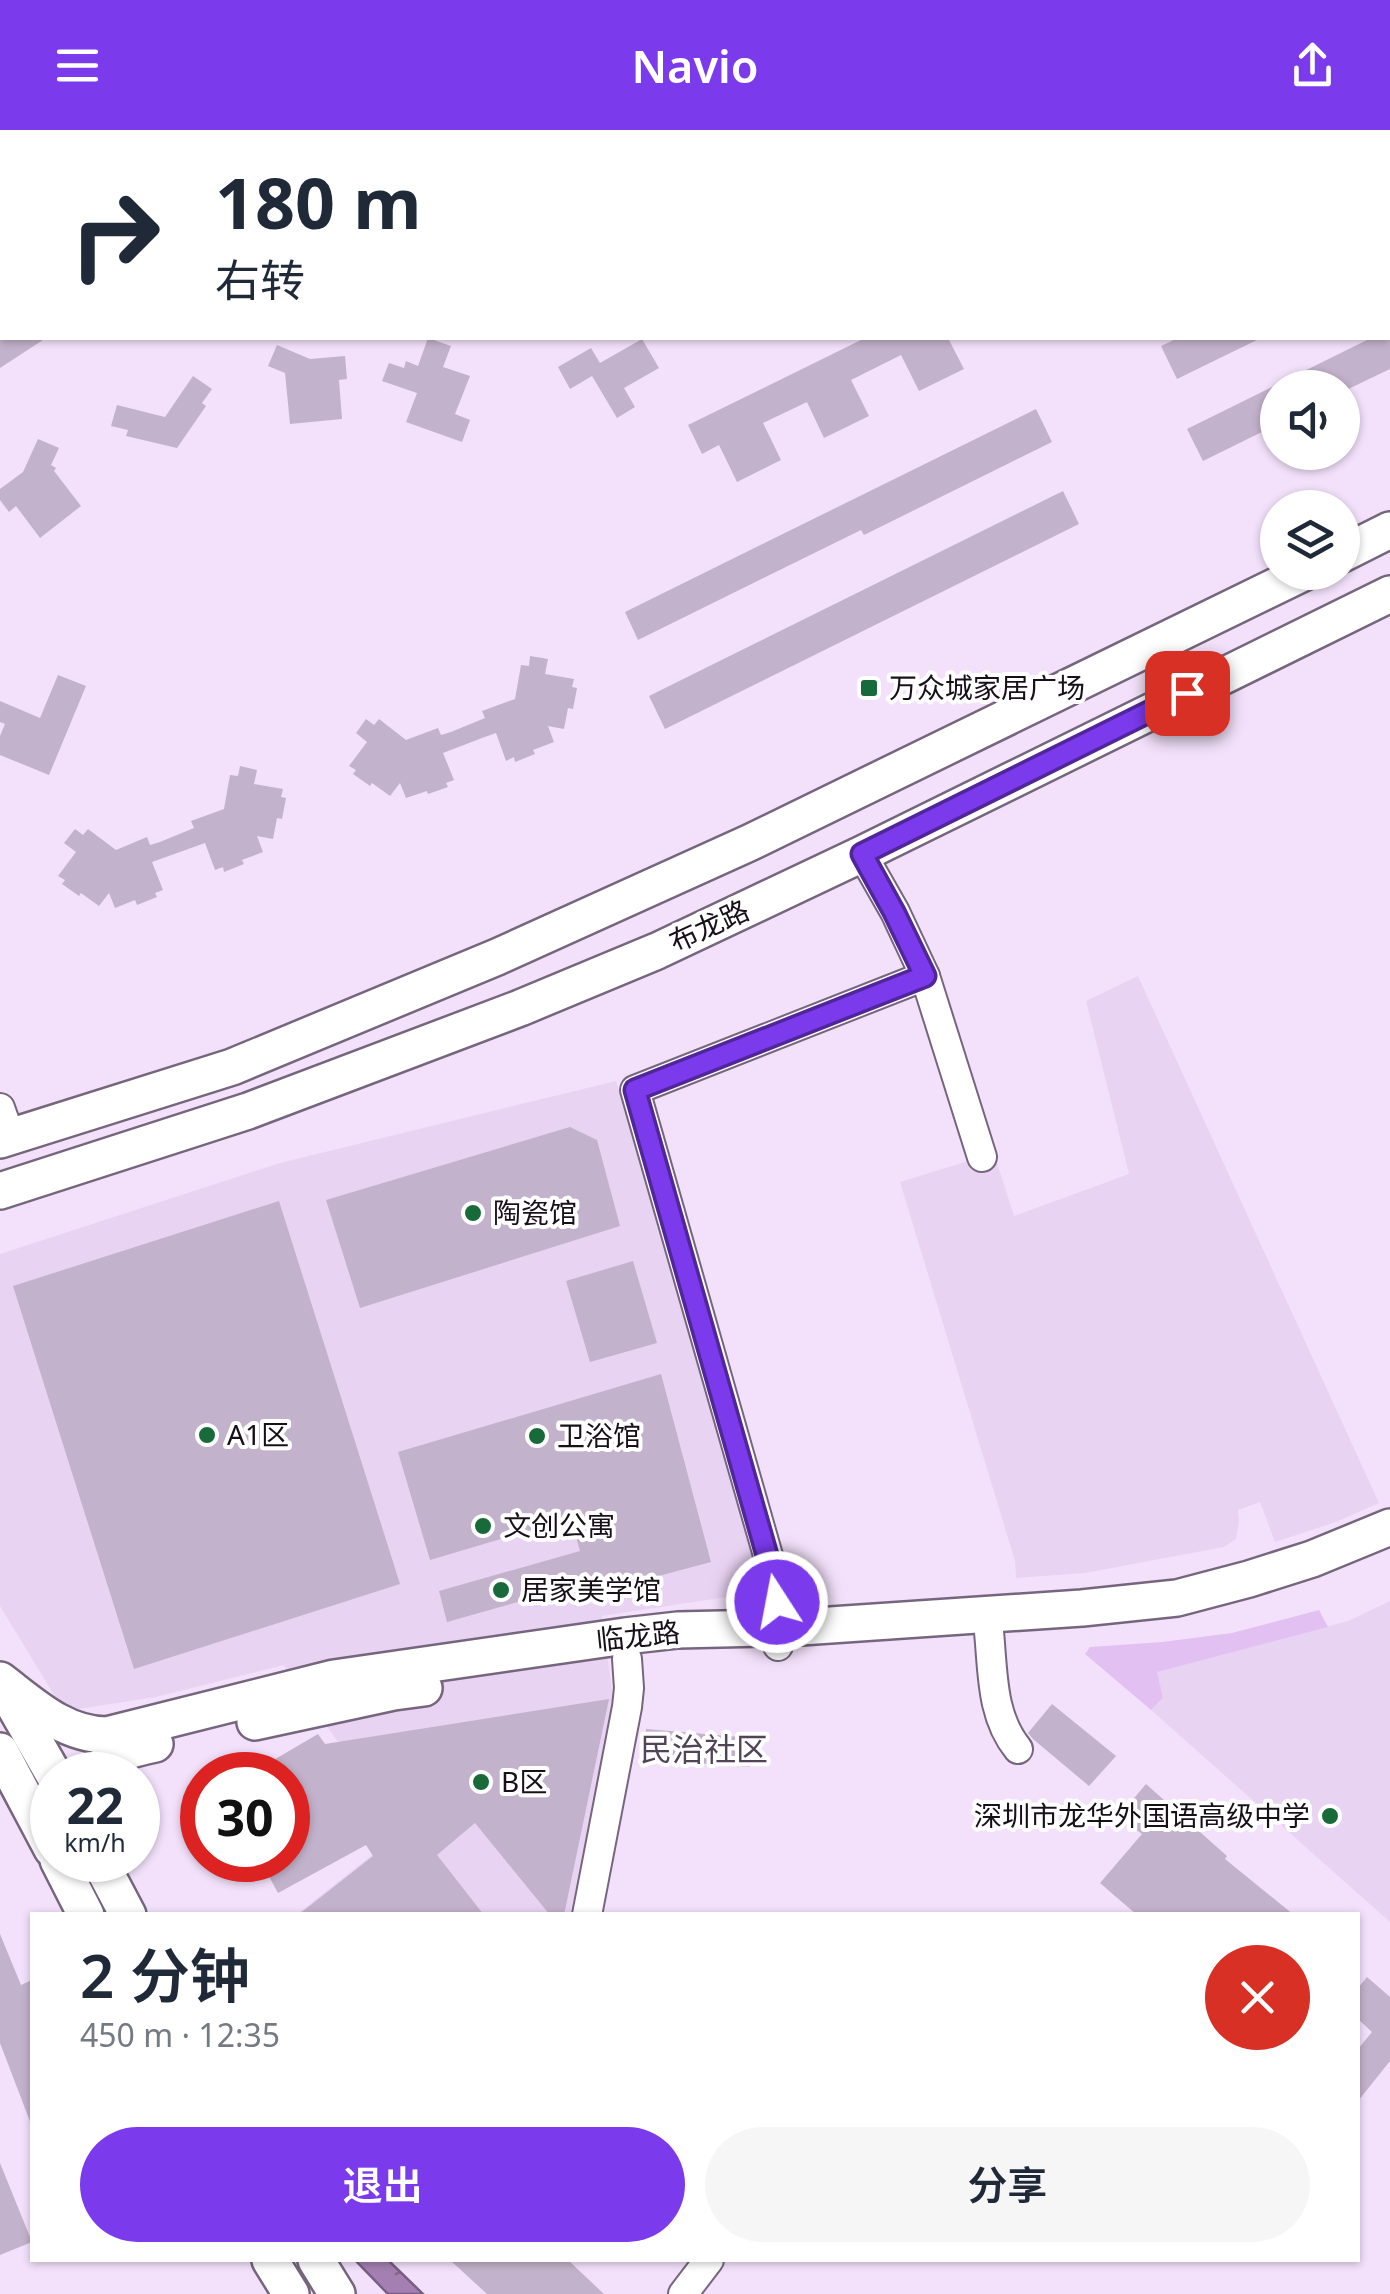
<!DOCTYPE html>
<html lang="zh">
<head>
<meta charset="utf-8">
<style>
  :root { --surface:#fff; --page:#f6f6f7; --text:#1f2937; --muted:#747a83; --accent:#7c3aed }
  body { margin:0; font-family:"Noto Sans","Noto Sans SC",sans-serif; background:var(--page); color:var(--text); height:100vh; display:flex; flex-direction:column; font-size:38px; white-space:nowrap }
  * { box-sizing:border-box; margin:0 }
  p { font-size:32px; color:var(--muted) }
  .icon { flex:none; width:55px; height:55px; fill:none; stroke:currentColor; stroke-width:2; stroke-linecap:round; stroke-linejoin:round }
  .map { position:relative; flex:1; overflow:hidden }
  .details { position:absolute; left:30px; top:1782px; width:1330px; height:350px; display:flex; flex-direction:column; background:var(--surface); border-radius:0px; box-shadow:0 2px 8px #0004 }
  .details>* { flex:none }
  .banner { position:absolute; left:0px; top:0px; width:1390px; height:210px; box-shadow:0 2px 8px #0004; background:#fff; color:var(--text); overflow:hidden }
  .buttons { position:absolute; left:1260px; top:240px; display:grid; gap:20px }
  .buttons a { display:grid; place-items:center; width:100px; height:100px; border-radius:50%; background:var(--surface); box-shadow:0 2px 8px #0004; font-size:50px }
  .speed { position:absolute; left:30px; top:1622px; display:flex; gap:20px; font-size:50px; font-weight:700; text-align:center }
  .speed>* { display:grid; place-content:center; width:130px; height:130px; border-radius:50%; background:var(--surface); box-shadow:0 2px 8px #0004; line-height:1 }
  .speed small { font-size:25px; font-weight:400 }
  .speed .limit { border:15px solid #d22; background:#fff; color:#111 }
  .pin { position:absolute; display:grid; place-items:center; width:85px; height:85px; color:#fff; margin:-42px; border-radius:20px; box-shadow:0 5px 15px #0006 }
  .me { position:absolute; width:110px; margin:-55px; rotate:349deg; stroke-linejoin:round; filter:drop-shadow(0 0 8px #0008) }
  .turn { display:flex; align-items:center; gap:35px; height:210px; padding:0 50px; font-size:45px }
  .turn .icon { width:130px; height:130px; stroke-width:2.5 }
  .turn b { display:block; font-size:70px; line-height:85px }
  .round { display:grid; place-items:center; flex:none; width:105px; height:105px; border-radius:52px; background:var(--page) }
  .summary { display:flex; align-items:center; justify-content:space-between; height:170px; padding:0 50px }
  h1 { font-size:60px; font-weight:600; line-height:75px }
  .cta { display:flex; gap:20px; margin-top:auto; padding:20px 50px }
  .cta a { flex:1; height:115px; border-radius:60px; background:var(--accent); color:#fff; font-size:40px; font-weight:600; line-height:115px; text-align:center }
  .cta a+a { background:var(--page); color:var(--text) }
  header { display:flex; justify-content:space-between; align-items:center; height:130px; padding:0 50px; background:var(--accent); color:#fff; font-size:45px; font-weight:600 }
  .map>svg:first-child { display:block }
  .built { fill:#e9d3f3 }
  .grass { fill:#e3c0f2 }
  .water { fill:url(#water-ripples); stroke:#795e83; stroke-width:2.5 }
  .building { fill:#c3b2cb }
  .lines { fill:none; stroke-linecap:round; stroke-linejoin:round }
  .minor-casing { stroke:#76667d; stroke-width:32 }
  .major-casing { stroke:#76667d; stroke-width:40 }
  .minor { stroke:#fff; stroke-width:28 }
  .major { stroke:#fff; stroke-width:35 }
  .route-casing { stroke:#51269a; stroke-width:25 }
  .route { stroke:#7c3aed; stroke-width:18 }
  .poi-dot { fill:#186a3b; stroke:#fff; stroke-width:4 }
  .labels { text-anchor:middle; stroke-width:8; stroke-linejoin:round; paint-order:stroke }
  .poi-label { font-size:28px; fill:#171019; stroke:#fff; text-anchor:start }
  .street-label { font-size:28px; fill:#171019; stroke:#fff }
  .quarter-label { font-size:32px; fill:#514358; stroke:#fff }
</style>
</head>
<body>
<header><svg class="icon" aria-label="menu" viewBox="0 0 24 24"><path d="M4 6h16M4 12h16M4 18h16"/></svg>Navio<svg class="icon" aria-label="share" viewBox="0 0 24 24"><path d="M12 15V3M7 8l5-5 5 5M5 13v7h14v-7"/></svg></header>
<div class="map">
<svg width="1390" height="2164" viewBox="0 0 1390 2164">
  <defs>
    <pattern id="water-ripples" width="26" height="14" patternUnits="userSpaceOnUse" patternTransform="scale(2.5)"><rect width="26" height="14" fill="#a380b1"/><path d="M2 4q2-2 4 0t4 0M15 11q2-2 4 0t4 0" fill="none" stroke="#84678f"/></pattern>
  </defs>
  <rect width="100%" height="100%" fill="#f3e1fb"/>
  <g class="built">
    <path d="M 1138,846 L 1379,1373 L 1336,1392 L 1275,1412 L 1260,1372 L 1238,1380 L 1239,1391 L 1236,1409 L 1224,1417 L 1085,1443 L 1016,1448 L 1015,1431 L 900,1052 L 994,1023 L 1014,1086 L 1129,1044 L 1086,871 Z"/>
    <path d="M 616,951 L 760,1451 L 760,1462 L 602,1486 L 614,1575 L 576,1785 L 296,1785 L 401,1702 L 284,1535 L 156,1567 L 78,1579 L 65,1574 L 54,1565 L 0,1476 L 0,1124 L 280,1033 Z"/>
    <path d="M 1390,1471 L 1390,1792 L 1151,1580 L 1163,1568 L 1156,1542 L 1348,1491 Z"/>
  </g>
  <path class="grass" d="M 1319,1480 L 1328,1497 L 1157,1542 L 1163,1568 L 1151,1580 L 1085,1524 L 1090,1517 L 1162,1512 L 1232,1503 Z"/>
  <path class="water" d="M 355,2130 L 388,2130 L 423,2164 L 388,2164 Z"/>
  <g class="building">
    <path d="M 0,208 L 46,208 L 0,238 Z"/>
    <path d="M 428,208 L 451,216 L 443,237 L 470,246 L 455,284 L 470,290 L 462,312 L 406,292 L 417,263 L 382,251 L 389,233 L 404,238 L 406,231 L 418,236 Z"/>
    <path d="M 865,208 L 948,208 L 964,239 L 919,261 L 901,225 L 851,250 L 869,286 L 824,308 L 807,272 L 763,293 L 781,330 L 737,352 L 719,315 L 702,324 L 688,295 Z"/>
    <path d="M 1178,208 L 1261,208 L 1177,249 L 1161,216 Z"/>
    <path d="M 1371,208 L 1390,208 L 1390,239 L 1342,262 L 1342,258 L 1278,258 L 1278,294 L 1203,331 L 1187,299 Z"/>
    <path d="M 642,209 L 659,238 L 624,258 L 635,277 L 617,288 L 592,246 L 570,259 L 558,237 L 591,218 L 600,233 Z"/>
    <path d="M 277,215 L 310,229 L 345,226 L 347,249 L 339,250 L 342,289 L 290,294 L 285,243 L 268,236 Z"/>
    <path d="M 193,246 L 212,259 L 202,273 L 206,276 L 177,318 L 126,306 L 128,300 L 111,296 L 117,275 L 165,287 Z"/>
    <path d="M 1036,279 L 1052,312 L 864,405 L 861,400 L 638,510 L 625,482 Z"/>
    <path d="M 38,309 L 59,318 L 51,335 L 56,338 L 54,341 L 81,376 L 40,408 L 16,376 L 9,382 L 0,370 L 0,359 L 23,342 Z"/>
    <path d="M 1063,361 L 1079,394 L 665,599 L 649,566 Z"/>
    <path d="M 530,526 L 548,529 L 545,544 L 574,549 L 572,557 L 577,558 L 573,579 L 568,578 L 564,599 L 548,596 L 554,612 L 533,620 L 535,624 L 515,632 L 514,627 L 506,631 L 496,603 L 482,608 L 443,623 L 454,650 L 446,653 L 448,657 L 428,664 L 427,661 L 406,668 L 400,653 L 390,666 L 372,653 L 370,656 L 353,644 L 356,640 L 349,636 L 367,612 L 356,603 L 366,589 L 374,595 L 379,589 L 406,610 L 438,598 L 441,605 L 451,602 L 485,588 L 482,581 L 515,569 L 521,535 L 529,536 Z"/>
    <path d="M 58,545 L 86,556 L 49,645 L 0,625 L 0,606 L 5,594 L 0,592 L 0,571 L 40,588 Z"/>
    <path d="M 240,636 L 257,640 L 254,654 L 283,659 L 281,667 L 286,668 L 282,689 L 277,688 L 273,709 L 257,706 L 263,722 L 242,730 L 244,734 L 224,742 L 223,737 L 215,740 L 205,713 L 152,732 L 163,760 L 155,763 L 157,767 L 137,775 L 135,770 L 115,778 L 109,763 L 99,776 L 81,763 L 79,766 L 62,754 L 65,750 L 58,746 L 76,722 L 64,713 L 75,699 L 83,705 L 88,699 L 116,720 L 147,707 L 150,715 L 160,712 L 194,698 L 191,691 L 224,679 L 230,645 L 238,646 Z"/>
    <path d="M 570,997 L 597,1010 L 620,1096 L 360,1178 L 326,1070 Z"/>
    <path d="M 279,1071 L 400,1454 L 134,1539 L 13,1156 Z"/>
    <path d="M 633,1131 L 657,1213 L 590,1232 L 566,1151 Z"/>
    <path d="M 661,1244 L 711,1432 L 591,1464 L 588,1452 L 447,1492 L 439,1461 L 580,1421 L 571,1388 L 430,1430 L 398,1322 Z"/>
    <path d="M 609,1569 L 564,1785 L 550,1785 L 475,1693 L 437,1725 L 484,1785 L 298,1785 L 373,1726 L 366,1715 L 278,1763 L 260,1730 L 288,1730 L 288,1645 L 248,1645 L 318,1604 L 325,1614 Z"/>
    <path d="M 1052,1574 L 1116,1626 L 1089,1656 L 1033,1609 L 1028,1603 Z"/>
    <path d="M 646,1599 L 752,1608 L 750,1637 L 644,1629 Z"/>
    <path d="M 1146,1654 L 1227,1726 L 1225,1729 L 1294,1785 L 1137,1785 L 1100,1753 L 1142,1704 L 1119,1686 Z"/>
    <path d="M 0,1804 L 21,1855 L 32,1850 L 31,1994 L 0,1913 Z"/>
    <path d="M 1367,1847 L 1390,1867 L 1390,1931 L 1358,1971 L 1358,1919 L 1372,1902 L 1358,1889 L 1358,1858 Z"/>
    <path d="M 0,2033 L 32,2112 L 0,2125 Z"/>
    <path d="M 450,2130 L 568,2130 L 604,2164 L 487,2164 Z"/>
  </g>
  <g class="lines">
    <defs>
      <g id="minor">
        <path d="M 514,0 L 568,0"/>
        <path d="M 862,724 L 895,782 L 925,846 L 982,1027"/>
        <path d="M 0,978 L 10,1006"/>
        <path d="M 989,1502 C 993,1542 991,1586 1018,1619"/>
        <path d="M 778,1516 L 775,1450 L 635,960 L 925,846"/>
        <path d="M 587,1785 L 627,1577 L 629,1558 L 627,1529"/>
        <path d="M 683,2164 L 709,2130"/>
      </g>
      <g id="major">
        <path d="M 1342,424 L 1390,400"/>
        <path d="M 0,1010 L 232,937 L 497,827 L 749,713 L 1305,442"/>
        <path d="M 0,1061 L 248,981 L 520,878 L 657,821 L 862,724 L 1390,464"/>
        <path d="M 0,1550 C 33,1575 64,1605 107,1605 L 334,1548 L 625,1506 L 678,1500 L 801,1497 L 1082,1478 L 1177,1468 L 1249,1449 L 1312,1429 L 1390,1397"/>
        <path d="M 7,1563 L 54,1645"/>
        <path d="M 255,1592 L 394,1562 L 424,1558"/>
        <path d="M 0,1621 L 52,1719"/>
        <path d="M 94,1645 C 110,1624 131,1619 155,1614"/>
        <path d="M 58,1730 L 86,1785"/>
        <path d="M 99,1730 L 128,1785"/>
        <path d="M 270,2130 L 291,2164"/>
        <path d="M 316,2130 L 337,2164"/>
      </g>
    </defs>
    <use href="#minor" class="minor-casing"/>
    <use href="#major" class="major-casing"/>
    <use href="#minor" class="minor"/>
    <use href="#major" class="major"/>
  </g>
  <g class="lines">
    <defs>
      <path id="route" d="M 777,1472 L 774,1450 L 635,960 L 925,846 L 894,782 L 862,724 L 1187,563"/>
    </defs>
    <use href="#route" class="route-casing"/>
    <use href="#route" class="route"/>
  </g>
  <g class="poi-dot">
    <rect x="859" y="548" width="20" height="20" rx="5"/>
    <circle cx="473" cy="1083" r="10"/>
    <circle cx="207" cy="1305" r="10"/>
    <circle cx="537" cy="1306" r="10"/>
    <circle cx="483" cy="1396" r="10"/>
    <circle cx="501" cy="1460" r="10"/>
    <circle cx="481" cy="1652" r="10"/>
    <circle cx="1330" cy="1686" r="10"/>
  </g>
  <g class="labels">
    <g class="poi-label">
      <text x="889" y="568">万众城家居广场</text>
      <text x="493" y="1093">陶瓷馆</text>
      <text x="227" y="1315">A1区</text>
      <text x="557" y="1316">卫浴馆</text>
      <text x="503" y="1406">文创公寓</text>
      <text x="521" y="1470">居家美学馆</text>
      <text x="501" y="1662">B区</text>
      <text x="1310" y="1696" text-anchor="end">深圳市龙华外国语高级中学</text>
    </g>
    <g class="street-label">
      <text transform="translate(709 796) rotate(-25)" y="10">布龙路</text>
      <text transform="translate(638 1506) rotate(-6)" y="10">临龙路</text>
    </g>
    <g class="quarter-label">
      <text x="704" y="1631">民治社区</text>
    </g>
  </g>
</svg>
<div class="buttons">
<a><svg class="icon" aria-label="sound" viewBox="0 0 24 24"><path d="M4 9h4l5-4v14l-5-4H4zM17 9q2 3 0 6"/></svg></a>
<a><svg class="icon" aria-label="layers" viewBox="0 0 24 24"><path d="M12 4l9 5-9 5-9-5zM3 14l9 5 9-5"/></svg></a>
</div>
<div class="speed"><div>22<small>km/h</small></div><div class="limit">30</div></div>
<div class="pin" style="left:1187px;top:563px;background:#d93025"><svg class="icon" aria-label="arrive" viewBox="0 0 24 24"><path d="M6 21V4h12l-3 4 3 4H6"/></svg></div>
<svg class="me" style="left:777px;top:1472px" viewBox="-20 -20 40 40"><circle r="17" fill="#7c3aed" stroke="#fff" stroke-width="3"/><path d="M0-11L8 9 0 5-8 9z" fill="#fff"/></svg>
<div class="banner">
<div class="turn"><svg class="icon" aria-label="right" viewBox="0 0 24 24"><path d="M7 20v-9h11M14 6l5 5-5 5"/></svg><div><b>180 m</b>右转</div></div>
</div>
<section class="details">
<div class="summary"><div><h1>2 分钟</h1><p>450 m · 12:35</p></div><a class="round" style="background:#d93025;color:#fff"><svg class="icon" aria-label="close" viewBox="0 0 24 24"><path d="M6 6l12 12M18 6L6 18"/></svg></a></div>
<div class="cta"><a>退出</a><a>分享</a></div>
</section>
</div>
</body>
</html>
